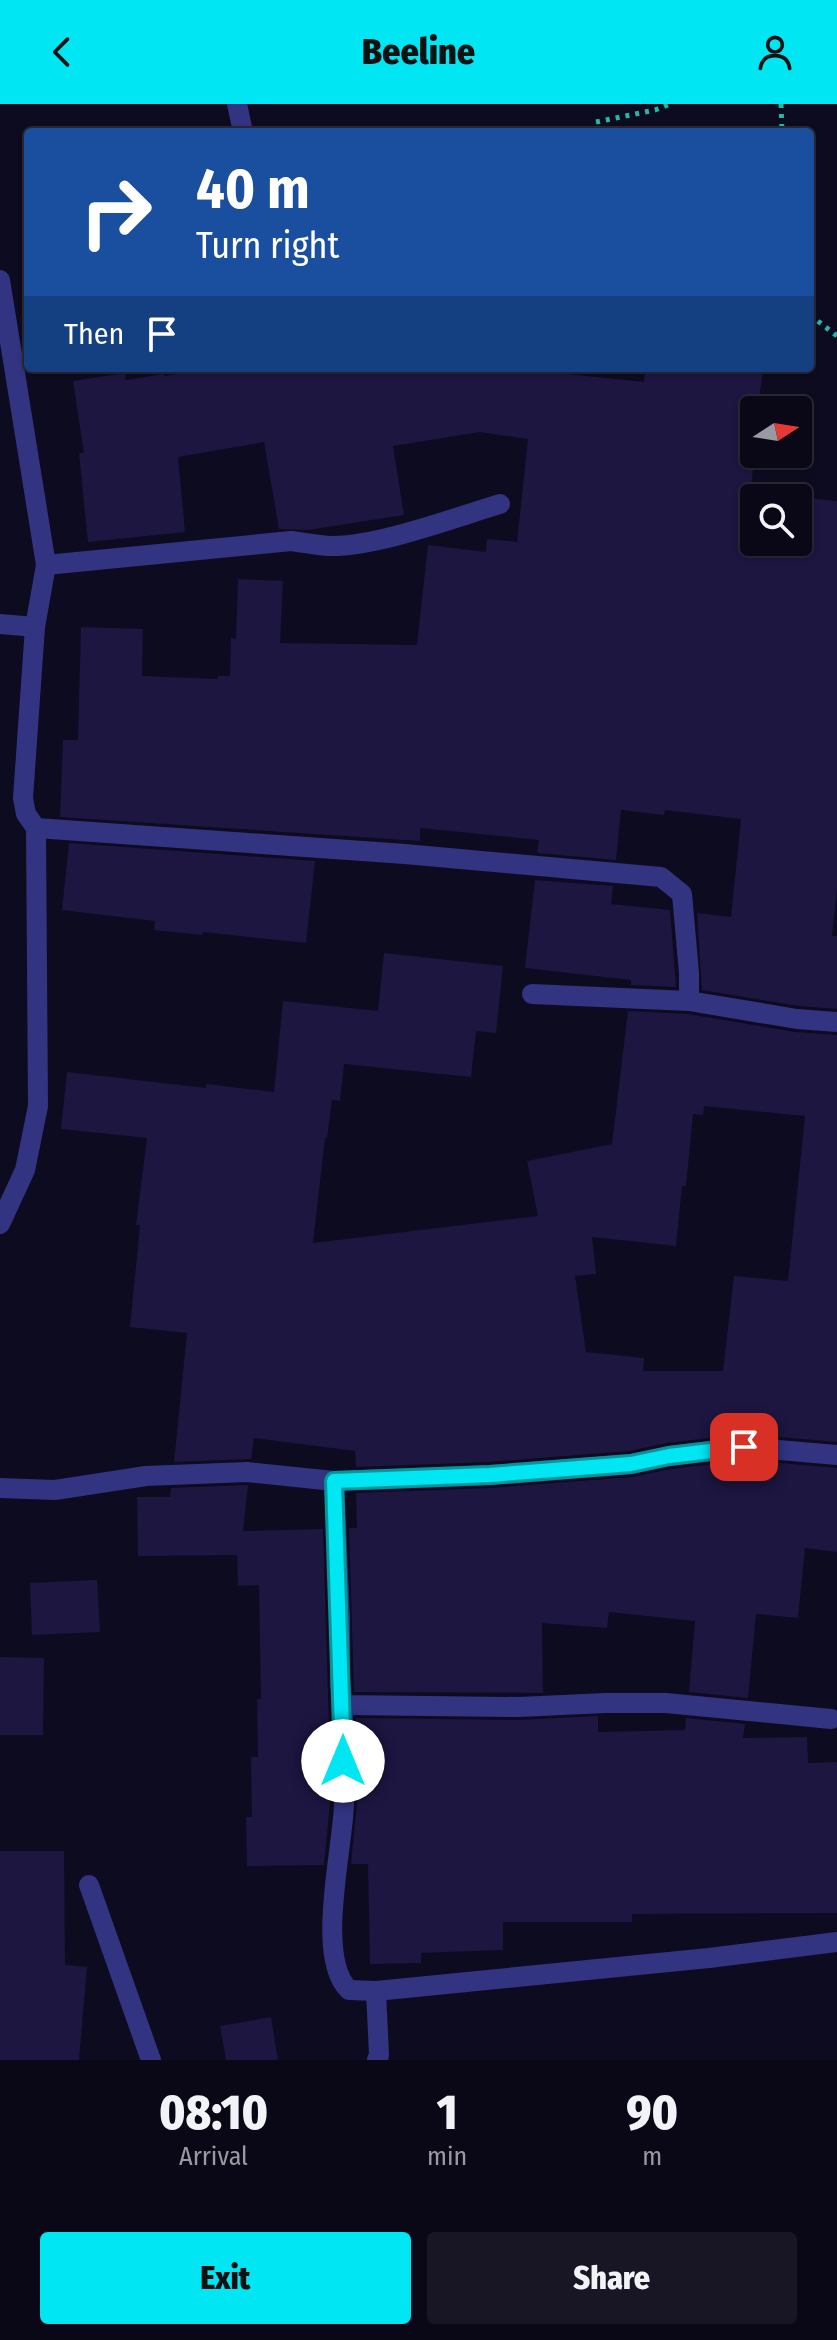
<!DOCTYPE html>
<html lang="en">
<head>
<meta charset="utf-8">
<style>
  :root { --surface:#0a0817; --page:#181624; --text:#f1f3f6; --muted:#999aa1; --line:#2a2936; --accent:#00e6f3 }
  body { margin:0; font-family:"Fira Sans Condensed",sans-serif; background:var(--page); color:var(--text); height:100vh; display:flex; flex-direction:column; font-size:30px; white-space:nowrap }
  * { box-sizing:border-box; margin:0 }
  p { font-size:26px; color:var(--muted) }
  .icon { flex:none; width:44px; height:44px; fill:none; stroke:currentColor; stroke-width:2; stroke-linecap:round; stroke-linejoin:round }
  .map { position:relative; height:1956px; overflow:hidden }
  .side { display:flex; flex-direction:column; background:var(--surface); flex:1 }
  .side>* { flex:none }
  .banner { position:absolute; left:24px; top:24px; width:790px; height:244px; border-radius:8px; box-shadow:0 2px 6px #0004,0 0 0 2px var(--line); background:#1a4fa0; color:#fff; overflow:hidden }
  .needle { width:52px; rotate:78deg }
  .buttons { position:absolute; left:740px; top:292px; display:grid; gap:16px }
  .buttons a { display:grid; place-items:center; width:72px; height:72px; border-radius:8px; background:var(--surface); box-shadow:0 2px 6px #0004,0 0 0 2px var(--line); font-size:40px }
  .pin { position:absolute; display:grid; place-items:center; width:68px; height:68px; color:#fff; margin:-34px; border-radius:16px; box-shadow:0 4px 12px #0006 }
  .me { position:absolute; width:88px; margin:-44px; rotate:0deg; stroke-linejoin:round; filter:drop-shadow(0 0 6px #0008) }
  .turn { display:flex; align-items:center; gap:28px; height:168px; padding:0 40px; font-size:36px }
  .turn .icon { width:104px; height:104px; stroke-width:2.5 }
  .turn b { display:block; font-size:56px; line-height:68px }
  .then { display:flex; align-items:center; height:76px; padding:0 40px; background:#0003; gap:16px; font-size:30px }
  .eta { display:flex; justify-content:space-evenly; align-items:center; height:136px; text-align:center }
  .eta b { font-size:48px; font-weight:800; line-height:56px }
  .cta { display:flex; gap:16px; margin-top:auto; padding:16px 40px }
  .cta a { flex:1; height:92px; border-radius:8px; background:var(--accent); color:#111; font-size:32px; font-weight:800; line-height:92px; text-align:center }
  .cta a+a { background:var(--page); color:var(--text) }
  header { display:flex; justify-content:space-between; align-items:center; height:104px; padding:0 40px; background:var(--accent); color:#111; font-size:36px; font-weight:800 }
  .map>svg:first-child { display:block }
  .building { fill:#1c1641; fill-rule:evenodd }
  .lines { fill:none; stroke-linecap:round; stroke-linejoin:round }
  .path { stroke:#25b6a7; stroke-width:5; stroke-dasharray:4 6; stroke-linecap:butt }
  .minor { stroke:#323381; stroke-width:20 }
  .route-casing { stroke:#00969e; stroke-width:20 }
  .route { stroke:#00e6f3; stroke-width:14 }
</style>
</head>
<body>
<header><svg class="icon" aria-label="back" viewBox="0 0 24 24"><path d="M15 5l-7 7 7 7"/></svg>Beeline<svg class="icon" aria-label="person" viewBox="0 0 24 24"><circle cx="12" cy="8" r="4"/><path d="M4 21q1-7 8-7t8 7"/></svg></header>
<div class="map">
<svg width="837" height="1956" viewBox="0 0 837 1956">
  <rect width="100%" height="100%" fill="#0d0b1f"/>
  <g class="building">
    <path d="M 217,264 L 510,264 L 644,278 L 645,264 L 763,264 L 758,306 L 754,306 L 754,350 L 751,388 L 837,397 L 837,785 L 832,832 L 837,832 L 837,905 L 799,902 L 702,886 L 697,809 L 731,813 L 741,715 L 665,706 L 664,711 L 621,706 L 616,756 L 537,749 L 539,736 L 420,724 L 420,737 L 60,713 L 63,636 L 78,636 L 81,523 L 143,525 L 142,572 L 218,575 L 218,572 L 230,572 L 231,534 L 236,535 L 238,475 L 283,477 L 280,539 L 417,541 L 428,441 L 486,448 L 487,435 L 517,438 L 528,335 L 480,328 L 393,342 L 404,411 L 308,426 L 279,425 L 264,338 L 178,353 L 185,428 L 88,438 L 79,349 L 84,349 L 73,277 L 125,269 L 126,276 L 164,270 L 164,272 ZM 754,394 L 798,394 L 798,438 L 754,438 Z"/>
    <path d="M 69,739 L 315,757 L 306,839 L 203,828 L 202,831 L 154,826 L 155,817 L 62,806 Z"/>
    <path d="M 535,776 L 613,782 L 611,800 L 670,806 L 676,883 L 631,881 L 631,876 L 525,864 Z"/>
    <path d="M 384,849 L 503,862 L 496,929 L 476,927 L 471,973 L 344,960 L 340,997 L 332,996 L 327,1034 L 325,1034 L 313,1139 L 538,1112 L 527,1057 L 612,1040 L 628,907 L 688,910 L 795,928 L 837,931 L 837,1338 L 743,1330 L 667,1339 L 629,1347 L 489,1358 L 356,1363 L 355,1347 L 254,1334 L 251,1355 L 174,1358 L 187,1229 L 130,1223 L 140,1121 L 136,1121 L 147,1034 L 61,1025 L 67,968 L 206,984 L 206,980 L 274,988 L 283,897 L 378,907 ZM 704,1002 L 805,1012 L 788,1177 L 734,1172 L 723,1267 L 643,1267 L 644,1254 L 586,1248 L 575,1172 L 596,1170 L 592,1133 L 676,1142 L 682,1082 L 686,1082 L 693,1010 L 703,1011 Z"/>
    <path d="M 744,1356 L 837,1364 L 837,1448 L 805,1444 L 798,1514 L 756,1510 L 748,1594 L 689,1588 L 695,1517 L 609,1508 L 607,1524 L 542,1519 L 543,1589 L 354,1588 L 349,1424 L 357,1424 L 356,1389 L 490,1384 L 632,1373 L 671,1365 Z"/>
    <path d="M 248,1381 L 243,1427 L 323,1425 L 331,1688 L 324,1761 L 247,1762 L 246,1713 L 252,1713 L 251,1653 L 258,1653 L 257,1595 L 261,1595 L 259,1481 L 238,1482 L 237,1451 L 138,1452 L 137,1393 L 170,1393 L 171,1384 Z"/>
    <path d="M 97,1476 L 100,1528 L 32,1531 L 30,1479 Z"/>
    <path d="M 0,1553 L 44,1554 L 43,1631 L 0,1631 Z"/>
    <path d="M 598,1612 L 598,1628 L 685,1626 L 686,1614 L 745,1620 L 743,1634 L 807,1633 L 808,1659 L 837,1658 L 837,1809 L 632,1810 L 632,1818 L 503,1818 L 503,1846 L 421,1849 L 421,1859 L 370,1860 L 368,1760 L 351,1760 L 357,1700 L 356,1614 L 519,1616 Z"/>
    <path d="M 0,1747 L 64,1747 L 65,1861 L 87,1863 L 79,1956 L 0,1956 Z"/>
    <path d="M 271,1913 L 278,1956 L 226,1956 L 220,1922 Z"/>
  </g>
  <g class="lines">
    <g class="path">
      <path d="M 781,0 L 782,28"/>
      <path d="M 596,18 L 655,6 L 670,0"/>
      <path d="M 810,211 L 837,232"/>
    </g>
    <g class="minor">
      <path d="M 237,0 L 243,28"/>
      <path d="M 0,176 L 46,461 L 35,523 L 23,694 L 26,710 L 36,724 L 405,750 L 661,773 L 682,790 L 689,869 L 689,897 L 797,915 L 837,918"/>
      <path d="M 46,461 L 291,437 C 304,439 317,441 329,442 C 377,443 453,414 500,400"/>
      <path d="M 0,520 L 35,523"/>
      <path d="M 532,890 L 689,897"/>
      <path d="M 0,1120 L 25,1066 L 38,1002 L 36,724"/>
      <path d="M 334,1377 L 340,1513 L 340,1581 L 343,1601 L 519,1603 L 605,1599 L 666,1599 L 831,1615"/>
      <path d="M 0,1384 L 55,1386 L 146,1372 L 247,1368 L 334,1377 L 490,1371 L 631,1360 L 669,1352 L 744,1343 L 837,1351"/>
      <path d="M 343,1601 C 343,1634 344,1667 344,1700 C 343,1744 315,1854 349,1886 L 376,1887 L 709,1854 L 837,1838"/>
      <path d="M 89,1781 L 151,1956"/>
      <path d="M 376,1887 L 379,1951 L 377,1956"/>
    </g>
  </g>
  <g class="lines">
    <defs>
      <path id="route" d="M 343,1657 L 334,1377 L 490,1371 L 631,1360 L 669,1352 L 744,1343"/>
    </defs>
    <use href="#route" class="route-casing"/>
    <use href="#route" class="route"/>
  </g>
</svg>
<div class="buttons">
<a><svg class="needle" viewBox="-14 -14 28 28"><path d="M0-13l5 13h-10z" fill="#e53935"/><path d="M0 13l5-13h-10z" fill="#999aa1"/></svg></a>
<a><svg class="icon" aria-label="search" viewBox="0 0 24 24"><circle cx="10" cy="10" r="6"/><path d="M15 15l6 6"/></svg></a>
</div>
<div class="pin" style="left:744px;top:1343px;background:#d93025"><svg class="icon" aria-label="arrive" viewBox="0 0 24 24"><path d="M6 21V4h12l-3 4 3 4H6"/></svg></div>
<svg class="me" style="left:343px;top:1657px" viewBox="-20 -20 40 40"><circle r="19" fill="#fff"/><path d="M0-13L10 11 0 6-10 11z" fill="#00e6f3"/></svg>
<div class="banner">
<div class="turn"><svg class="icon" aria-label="right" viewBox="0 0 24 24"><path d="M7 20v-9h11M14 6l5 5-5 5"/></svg><div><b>40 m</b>Turn right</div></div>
<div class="then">Then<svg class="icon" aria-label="arrive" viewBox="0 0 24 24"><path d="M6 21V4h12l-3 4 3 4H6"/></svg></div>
</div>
</div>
<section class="side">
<div class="eta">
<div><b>08:10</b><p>Arrival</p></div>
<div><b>1</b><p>min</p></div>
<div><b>90</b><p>m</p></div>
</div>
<div class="cta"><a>Exit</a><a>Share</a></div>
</section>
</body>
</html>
